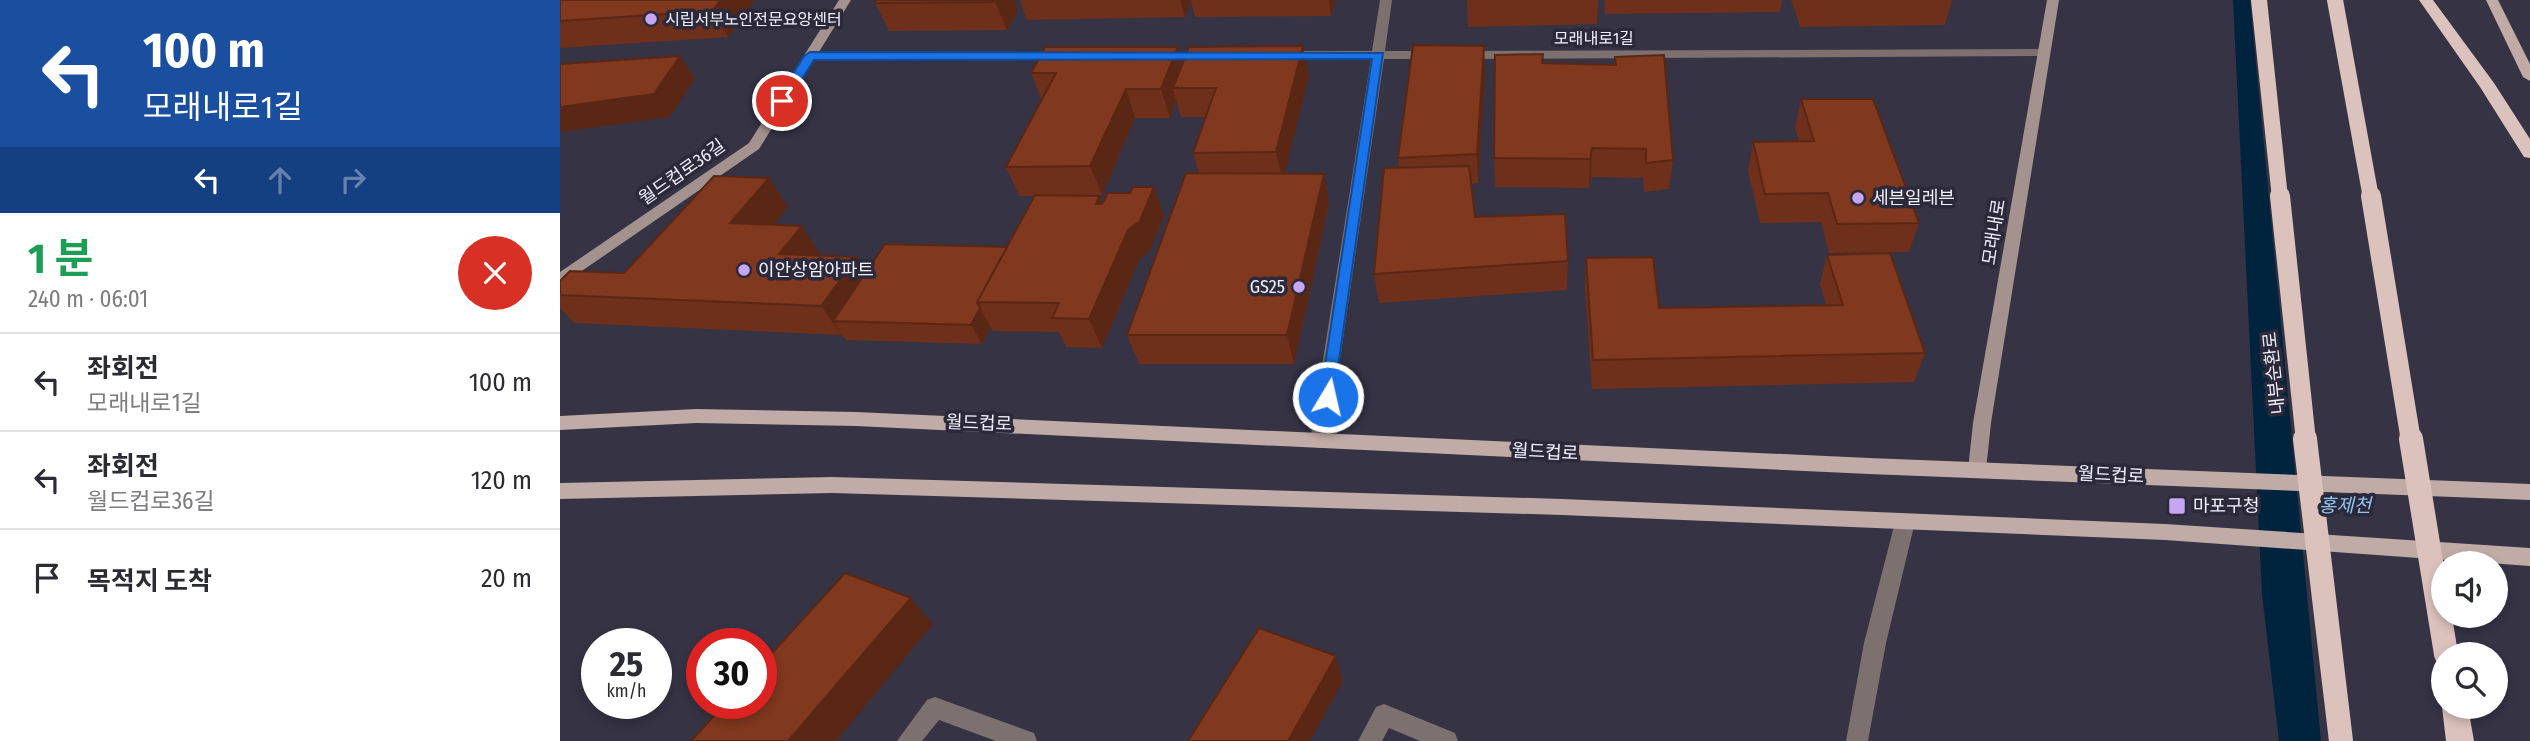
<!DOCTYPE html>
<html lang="ko">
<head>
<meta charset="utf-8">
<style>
  :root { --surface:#fff; --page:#f7f7f7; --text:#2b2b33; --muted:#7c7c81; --line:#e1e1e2 }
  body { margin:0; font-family:"Fira Sans Condensed","Noto Sans KR",sans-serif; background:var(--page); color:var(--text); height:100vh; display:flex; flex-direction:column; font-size:26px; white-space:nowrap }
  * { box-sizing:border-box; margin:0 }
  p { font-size:23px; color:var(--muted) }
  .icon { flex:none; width:38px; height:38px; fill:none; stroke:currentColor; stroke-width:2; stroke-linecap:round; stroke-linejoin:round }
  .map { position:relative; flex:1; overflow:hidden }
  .drawer { display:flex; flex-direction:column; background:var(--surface); width:560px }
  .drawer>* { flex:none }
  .hud { background:#1a4fa0; color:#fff; overflow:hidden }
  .buttons { position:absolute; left:1871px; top:551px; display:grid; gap:14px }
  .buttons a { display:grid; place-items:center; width:77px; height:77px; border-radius:50%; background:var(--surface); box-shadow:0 4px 10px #0003; font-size:35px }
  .speed { position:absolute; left:21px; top:628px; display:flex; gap:14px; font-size:35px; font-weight:700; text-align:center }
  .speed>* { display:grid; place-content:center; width:91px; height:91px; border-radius:50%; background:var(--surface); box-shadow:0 4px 10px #0003; line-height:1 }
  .speed small { font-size:18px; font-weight:400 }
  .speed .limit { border:10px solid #d22; background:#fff; color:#111 }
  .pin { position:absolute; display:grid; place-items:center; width:60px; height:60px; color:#fff; margin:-30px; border:4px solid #fff; border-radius:50%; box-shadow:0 2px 7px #0007 }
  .me { position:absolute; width:77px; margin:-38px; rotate:9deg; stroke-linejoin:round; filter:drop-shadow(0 0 5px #0008) }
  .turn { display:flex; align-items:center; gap:24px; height:147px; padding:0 28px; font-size:32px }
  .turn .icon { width:91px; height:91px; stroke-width:2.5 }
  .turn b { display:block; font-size:49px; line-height:60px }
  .lanes { display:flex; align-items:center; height:66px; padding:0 28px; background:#0003; justify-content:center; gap:35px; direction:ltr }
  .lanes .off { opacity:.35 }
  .round { display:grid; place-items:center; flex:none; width:74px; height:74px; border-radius:37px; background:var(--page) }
  .headline { display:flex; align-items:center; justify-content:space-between; height:119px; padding:0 28px }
  h1 { font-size:42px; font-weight:700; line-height:52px; color:#1e9e55 }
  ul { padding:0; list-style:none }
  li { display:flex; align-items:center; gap:21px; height:98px; padding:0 28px; border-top:2px solid var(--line) }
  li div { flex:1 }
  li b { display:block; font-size:26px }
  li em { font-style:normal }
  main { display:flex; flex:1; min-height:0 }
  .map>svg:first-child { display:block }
  .water { fill:#00243d }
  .pier { fill:#353344 }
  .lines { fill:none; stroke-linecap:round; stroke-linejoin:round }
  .lane { fill:#7c716f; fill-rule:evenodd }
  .street { fill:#7c716f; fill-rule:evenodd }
  .secondary { fill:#a3928e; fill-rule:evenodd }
  .primary { fill:#c1aba7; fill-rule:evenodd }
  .highway { fill:#dcc2bd; fill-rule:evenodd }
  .highway-bridge-far2 { stroke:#dcc2bd; stroke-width:16 }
  .highway-bridge-far1 { stroke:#dcc2bd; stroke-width:20 }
  .highway-bridge { stroke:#dcc2bd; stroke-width:24 }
  .wall { fill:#6e301a }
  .shaded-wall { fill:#5a2715 }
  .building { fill:#80381e; stroke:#5a2715; stroke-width:2 }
  .route { fill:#1a73e8; stroke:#114b97; stroke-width:2 }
  .poi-dot { fill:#c6a6f0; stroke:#2b293a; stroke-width:2.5 }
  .labels { text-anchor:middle; stroke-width:7; stroke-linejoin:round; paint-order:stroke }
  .far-poi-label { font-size:16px; fill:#f0f0fb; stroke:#2b293a; text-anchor:start }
  .far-street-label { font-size:16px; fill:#f0f0fb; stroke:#2b293a }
  .street-label { font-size:18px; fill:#f0f0fb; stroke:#2b293a }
  .poi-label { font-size:18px; fill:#f0f0fb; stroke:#2b293a; text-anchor:start }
  .water-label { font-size:19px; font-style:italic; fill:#90c5f0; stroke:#2b293a }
</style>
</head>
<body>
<main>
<section class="drawer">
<div class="hud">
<div class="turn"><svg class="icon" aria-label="left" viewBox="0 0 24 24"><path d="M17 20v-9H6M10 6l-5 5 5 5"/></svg><div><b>100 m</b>모래내로1길</div></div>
<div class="lanes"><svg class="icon" aria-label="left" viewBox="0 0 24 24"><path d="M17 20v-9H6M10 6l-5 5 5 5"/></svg><svg class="icon off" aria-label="ahead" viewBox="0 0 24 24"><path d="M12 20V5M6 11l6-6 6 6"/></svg><svg class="icon off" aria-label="right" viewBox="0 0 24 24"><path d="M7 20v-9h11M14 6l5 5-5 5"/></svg></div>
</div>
<div class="headline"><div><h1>1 분</h1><p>240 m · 06:01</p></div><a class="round" style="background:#d93025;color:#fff"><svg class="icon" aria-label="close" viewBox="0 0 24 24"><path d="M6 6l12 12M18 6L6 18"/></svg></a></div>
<ul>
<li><svg class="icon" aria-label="left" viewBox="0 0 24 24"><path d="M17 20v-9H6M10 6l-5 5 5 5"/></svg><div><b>좌회전</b><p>모래내로1길</p></div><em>100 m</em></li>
<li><svg class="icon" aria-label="left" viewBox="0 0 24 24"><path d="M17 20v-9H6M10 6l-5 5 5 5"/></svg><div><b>좌회전</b><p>월드컵로36길</p></div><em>120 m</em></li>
<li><svg class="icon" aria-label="arrive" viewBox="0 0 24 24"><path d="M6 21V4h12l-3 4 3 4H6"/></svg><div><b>목적지 도착</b></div><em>20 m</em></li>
</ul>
</section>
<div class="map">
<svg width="1970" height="741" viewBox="0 0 1970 741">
  <rect width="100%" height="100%" fill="#353344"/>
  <path class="water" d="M 1673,0 L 1776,0 L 1883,564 L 1883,707 L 1920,741 L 1719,741 L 1702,594 Z"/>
  <path class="pier" d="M 1690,0 L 1780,0 L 1888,563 L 1883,564 L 1883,616 L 1899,616 L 1906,654 L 1883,654 L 1883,707 L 1916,707 L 1923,741 L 1761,741 Z"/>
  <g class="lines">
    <g class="lane">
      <path d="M 375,697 L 474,733 L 477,741 L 436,741 L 379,720 L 362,741 L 337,741 L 367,700 Z"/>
      <path d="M 824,704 L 895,733 L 898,741 L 860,741 L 829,728 L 822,741 L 798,741 L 816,707 Z"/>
    </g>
    <g class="street">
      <path d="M 820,0 L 832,0 L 825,51 L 873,51 L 879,55 L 873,59 L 824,59 L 768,441 L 766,446 L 759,448 L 752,446 L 750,441 L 811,59 L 723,59 L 717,55 L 723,51 L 812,51 Z"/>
      <path d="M 1483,49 L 1489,53 L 1488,56 L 901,59 L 895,55 L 901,51 Z"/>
      <path d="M 250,52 L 502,52 L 508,56 L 502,60 L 245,59 L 245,53 Z"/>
      <path d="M 1345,514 L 1352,516 L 1355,522 L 1326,643 L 1308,741 L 1286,741 L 1304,643 L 1335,522 L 1338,516 Z"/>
    </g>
    <g class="secondary">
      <path d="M 279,0 L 291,0 L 199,149 L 0,286 L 0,272 L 189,143 Z"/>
      <path d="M 1487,0 L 1499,0 L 1431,423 L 1426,470 L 1424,475 L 1417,478 L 1410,475 L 1408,470 L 1413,423 Z"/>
    </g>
    <g class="primary">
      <path d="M 1926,0 L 1938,0 L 1970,64 L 1970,81 L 1963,77 Z"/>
      <path d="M 136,409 L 296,412 L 1309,458 L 1970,484 L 1970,500 L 1309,474 L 296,426 L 136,423 L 0,430 L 0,416 Z"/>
      <path d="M 272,477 L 1002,499 L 1605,524 L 1970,548 L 1970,566 L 1605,540 L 1002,515 L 272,493 L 0,499 L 0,483 Z"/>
    </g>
    <g class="highway">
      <path d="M 1859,0 L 1873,0 L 1934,83 L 1970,139 L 1970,158 L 1964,157 L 1920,87 Z"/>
      <path d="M 1883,704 L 1883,707 L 1908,707 L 1914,741 L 1886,741 L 1882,707 Z"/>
    </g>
    <g class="highway-bridge-far2">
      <path d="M 1699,0 L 1720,198"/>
      <path d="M 1775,0 L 1811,198"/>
    </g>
    <g class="highway-bridge-far1">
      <path d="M 1720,196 L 1746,441"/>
      <path d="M 1811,196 L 1851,441"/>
    </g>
    <g class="highway-bridge">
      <path d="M 1745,439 L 1781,741"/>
      <path d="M 1851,439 L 1886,654"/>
    </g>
  </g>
  <g class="wall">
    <path d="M 0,0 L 195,0 L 168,37 L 0,48 Z"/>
    <path d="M 454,0 L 458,10 L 447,30 L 329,31 L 315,3 Z"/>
    <path d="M 460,0 L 775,0 L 771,16 L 635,17 L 631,1 L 625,17 L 467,20 Z"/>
    <path d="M 907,0 L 1038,0 L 1037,24 L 908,27 Z"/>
    <path d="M 1044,0 L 1222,0 L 1220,12 L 1045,14 Z"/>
    <path d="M 1231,0 L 1392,0 L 1385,25 L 1240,27 Z"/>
    <path d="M 983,54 L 983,63 L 1055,65 L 1055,57 L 1113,160 L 1109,189 L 1084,192 L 1083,178 L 1031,177 L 1029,188 L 935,187 L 934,158 Z"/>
    <path d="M 623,63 L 749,75 L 724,174 L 764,174 L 769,203 L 734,364 L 579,364 L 567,335 L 639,173 L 633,153 L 646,117 L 621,117 L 616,100 L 610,118 L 575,118 L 542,195 L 495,196 L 539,196 L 542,204 L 570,193 L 594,187 L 604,216 L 590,250 L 579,260 L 542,348 L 506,347 L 499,332 L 433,331 L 431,327 L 422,344 L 286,340 L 282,335 L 14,323 L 0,308 L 0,281 L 64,273 L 228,207 L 214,225 L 260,256 L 297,257 L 306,272 L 447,247 L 474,196 L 459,196 L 446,167 L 482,101 L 471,73 Z"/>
    <path d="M 925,74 L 918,183 L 911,184 L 915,217 L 1008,261 L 1007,290 L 819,303 L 814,274 L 839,168 L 838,158 Z"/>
    <path d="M 1241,99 L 1359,223 L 1349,252 L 1269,253 L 1261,222 L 1200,223 L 1188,171 L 1193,142 L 1239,142 L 1235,128 Z"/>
    <path d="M 1267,255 L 1365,353 L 1354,382 L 1032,389 L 1025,288 L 1026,258 L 1099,308 L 1266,305 L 1260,284 Z"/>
  </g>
  <g class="shaded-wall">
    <path d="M 161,0 L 195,0 L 168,37 L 152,11 Z"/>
    <path d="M 437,0 L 454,0 L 458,10 L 447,30 L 435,2 Z"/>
    <path d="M 620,0 L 631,0 L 625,17 Z"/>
    <path d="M 769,0 L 775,0 L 771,16 Z"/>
    <path d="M 743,46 L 749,75 L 723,181 L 716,152 Z"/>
    <path d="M 924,46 L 925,74 L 918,183 L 917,154 Z"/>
    <path d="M 618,47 L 626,75 L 613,88 L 616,100 L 610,118 L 601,89 Z"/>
    <path d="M 120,56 L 135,79 L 110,117 L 0,132 L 0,107 Z"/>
    <path d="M 566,89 L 575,118 L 542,195 L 530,166 Z"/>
    <path d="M 1032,148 L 1031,177 L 1029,188 L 1030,159 Z"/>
    <path d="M 764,174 L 769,203 L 734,364 L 727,335 Z"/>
    <path d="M 209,178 L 228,207 L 191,253 L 170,223 Z"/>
    <path d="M 594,187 L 604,216 L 590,250 L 579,260 L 542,348 L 529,319 L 568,230 Z"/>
    <path d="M 539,196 L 550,226 L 536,204 Z"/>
    <path d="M 242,226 L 261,255 L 240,284 L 219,254 Z"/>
    <path d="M 297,257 L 315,287 L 273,321 L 282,335 L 261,306 Z"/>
    <path d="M 420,308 L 431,327 L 422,344 L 411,325 Z"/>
    <path d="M 351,598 L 373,624 L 276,741 L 228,741 Z"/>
    <path d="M 776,656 L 783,681 L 750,741 L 728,741 Z"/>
  </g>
  <g class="building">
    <path d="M 0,0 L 161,0 L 152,11 L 0,21 Z"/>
    <path d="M 317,0 L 437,0 L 435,2 L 315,3 Z"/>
    <path d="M 853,45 L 924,46 L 917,154 L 838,158 Z"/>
    <path d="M 743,46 L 716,152 L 633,153 L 656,88 L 613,88 L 629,47 Z"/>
    <path d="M 485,47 L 618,47 L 601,89 L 566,89 L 530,166 L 446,167 L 496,73 L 471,73 Z"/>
    <path d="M 983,54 L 982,63 L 1056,65 L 1055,57 L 1104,55 L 1113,160 L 1086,163 L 1086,149 L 1032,148 L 1030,159 L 934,158 L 935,55 Z"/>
    <path d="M 120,56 L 94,94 L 0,107 L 0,64 Z"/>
    <path d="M 1241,99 L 1313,99 L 1359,223 L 1277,224 L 1268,193 L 1205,194 L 1193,142 L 1254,141 Z"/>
    <path d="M 909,166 L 915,217 L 1005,214 L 1008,261 L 814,274 L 824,168 Z"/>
    <path d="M 626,173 L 764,174 L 727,335 L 567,335 Z"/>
    <path d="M 154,176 L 209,178 L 170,223 L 242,226 L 219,254 L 297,257 L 261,306 L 0,295 L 0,281 L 10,271 L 64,273 Z"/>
    <path d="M 573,187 L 594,187 L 580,221 L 568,230 L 529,319 L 492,318 L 499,303 L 417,302 L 475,195 L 539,196 L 536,204 L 542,204 L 548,193 L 570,193 Z"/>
    <path d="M 325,244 L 447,247 L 417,302 L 420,308 L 411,325 L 273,321 Z"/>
    <path d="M 1330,253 L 1365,353 L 1033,360 L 1026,258 L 1093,257 L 1099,308 L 1283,305 L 1267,255 Z"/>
    <path d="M 285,573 L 351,598 L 228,741 L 131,741 L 165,704 L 201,704 L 201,665 Z"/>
    <path d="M 699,628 L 776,656 L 728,741 L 628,741 Z"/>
  </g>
  <path class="route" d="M 250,52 L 823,53 L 773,402 L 768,404 L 760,397 L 812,59 L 254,60 L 226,104 L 218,104 L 216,101 L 244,56 Z"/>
  <g class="poi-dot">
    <circle cx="91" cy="19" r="7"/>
    <circle cx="1298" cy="198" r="7"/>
    <circle cx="184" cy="270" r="7"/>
    <circle cx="739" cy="287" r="7"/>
    <rect x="1608" y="497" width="18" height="18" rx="3.5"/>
  </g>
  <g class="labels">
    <g class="far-poi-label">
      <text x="105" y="25">시립서부노인전문요양센터</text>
    </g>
    <g class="far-street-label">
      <text x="1034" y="44">모래내로1길</text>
    </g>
    <g class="street-label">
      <text transform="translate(122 172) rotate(-35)" y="6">월드컵로36길</text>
      <text transform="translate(1434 232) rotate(-81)" y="6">모래내로</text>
      <text transform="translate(1714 373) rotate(-96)" y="6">내부순환로</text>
      <text transform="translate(419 423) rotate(2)" y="6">월드컵로</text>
      <text transform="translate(985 452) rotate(3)" y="6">월드컵로</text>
      <text transform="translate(1551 475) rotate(3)" y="6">월드컵로</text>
    </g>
    <g class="poi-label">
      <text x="1312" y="204">세븐일레븐</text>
      <text x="198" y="276">이안상암아파트</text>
      <text x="725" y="293" text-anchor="end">GS25</text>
      <text x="1633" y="512">마포구청</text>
    </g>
    <g class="water-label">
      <text x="1785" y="512">홍제천</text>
    </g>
  </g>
</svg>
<div class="buttons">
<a><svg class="icon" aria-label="sound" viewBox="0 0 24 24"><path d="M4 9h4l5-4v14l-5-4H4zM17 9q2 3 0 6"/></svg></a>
<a><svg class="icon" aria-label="search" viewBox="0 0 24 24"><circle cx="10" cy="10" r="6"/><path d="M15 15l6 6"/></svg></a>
</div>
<div class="speed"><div>25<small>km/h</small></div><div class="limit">30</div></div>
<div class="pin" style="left:222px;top:101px;background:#d93025"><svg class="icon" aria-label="arrive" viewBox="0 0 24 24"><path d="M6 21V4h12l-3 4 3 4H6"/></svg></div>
<svg class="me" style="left:768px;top:397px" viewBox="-20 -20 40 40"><circle r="17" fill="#1a73e8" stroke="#fff" stroke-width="3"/><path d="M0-11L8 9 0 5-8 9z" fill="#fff"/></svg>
</div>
</main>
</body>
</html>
